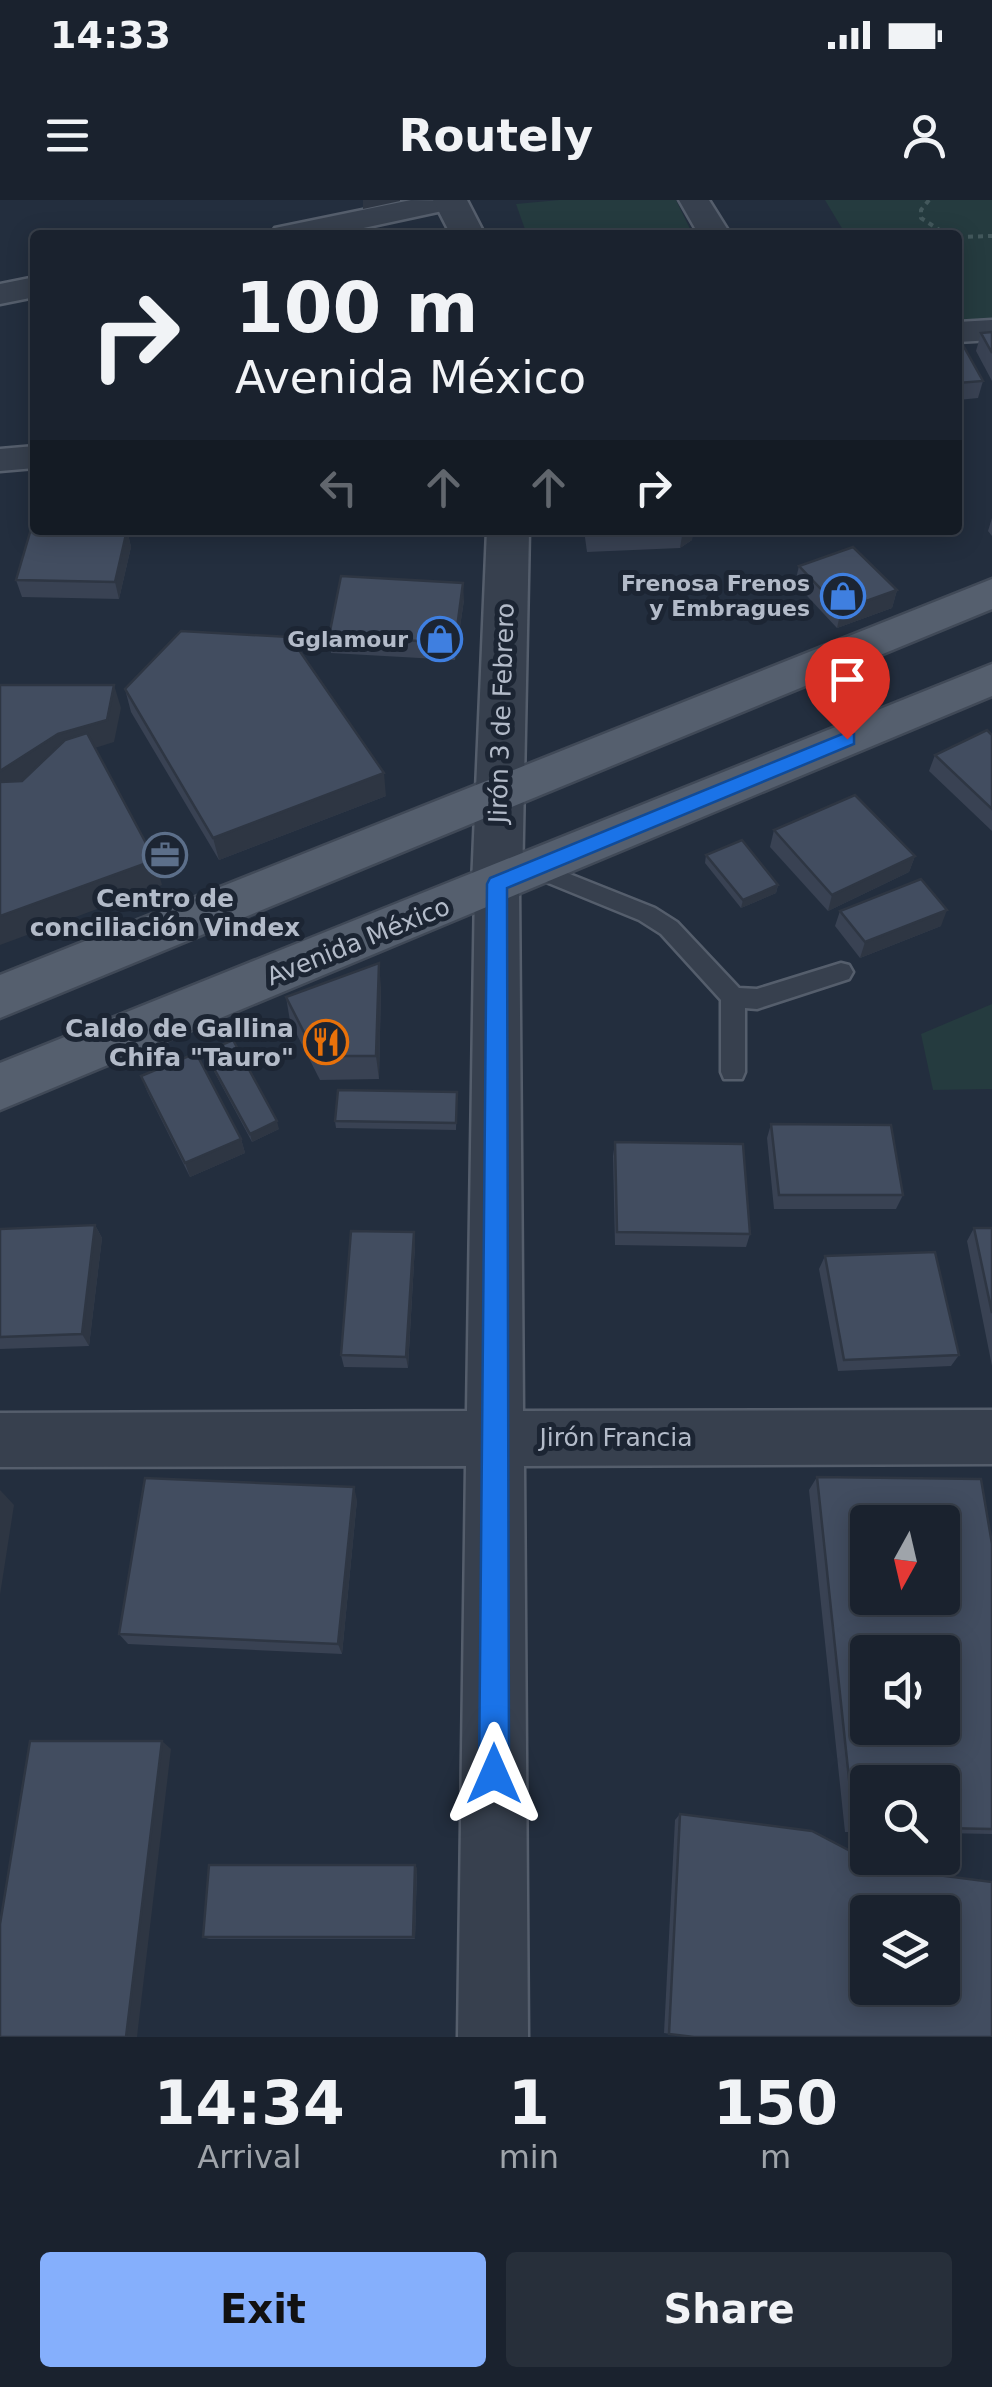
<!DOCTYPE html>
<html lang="en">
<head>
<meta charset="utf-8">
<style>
  :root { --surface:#1a222e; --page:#272f3a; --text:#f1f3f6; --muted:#9fa4aa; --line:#383f4a; --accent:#85affc }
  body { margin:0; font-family:"DejaVu Sans",sans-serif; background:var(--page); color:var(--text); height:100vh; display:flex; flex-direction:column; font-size:38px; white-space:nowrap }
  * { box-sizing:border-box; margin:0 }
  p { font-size:32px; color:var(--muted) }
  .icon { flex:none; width:55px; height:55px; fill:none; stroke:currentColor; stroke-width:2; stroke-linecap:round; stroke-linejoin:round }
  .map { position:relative; height:1837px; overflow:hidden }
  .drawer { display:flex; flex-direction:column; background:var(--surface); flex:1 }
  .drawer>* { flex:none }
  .top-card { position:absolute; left:30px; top:30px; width:932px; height:305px; border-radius:10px; box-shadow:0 5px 25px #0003,0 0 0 2px var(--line); background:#1a222e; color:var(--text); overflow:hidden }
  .needle { width:65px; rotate:188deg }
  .tools { position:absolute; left:850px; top:1305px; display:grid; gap:20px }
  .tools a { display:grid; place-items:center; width:110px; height:110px; border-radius:10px; background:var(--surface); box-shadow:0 5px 25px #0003,0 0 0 2px var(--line); font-size:50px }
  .pin { position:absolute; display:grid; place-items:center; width:85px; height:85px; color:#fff; margin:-102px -42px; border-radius:50% 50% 50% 0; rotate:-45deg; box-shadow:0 0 10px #0007 }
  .pin .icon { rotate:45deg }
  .me { position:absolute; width:110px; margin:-55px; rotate:0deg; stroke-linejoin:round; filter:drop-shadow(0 0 8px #0008) }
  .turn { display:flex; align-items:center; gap:35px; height:210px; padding:0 40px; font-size:45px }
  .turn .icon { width:130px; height:130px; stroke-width:2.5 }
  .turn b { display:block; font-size:70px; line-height:85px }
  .lanes { display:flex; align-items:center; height:95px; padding:0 40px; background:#0003; justify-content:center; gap:50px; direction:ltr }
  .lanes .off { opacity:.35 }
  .eta { display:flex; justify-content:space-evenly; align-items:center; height:170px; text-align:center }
  .eta b { font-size:60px; font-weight:800; line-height:70px }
  .button { display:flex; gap:20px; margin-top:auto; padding:20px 40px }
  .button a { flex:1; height:115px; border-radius:10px; background:var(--accent); color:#111; font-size:40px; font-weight:800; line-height:115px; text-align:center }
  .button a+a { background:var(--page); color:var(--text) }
  .status { display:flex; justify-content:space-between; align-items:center; height:70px; padding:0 50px; background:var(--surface); direction:ltr }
  .status svg { height:28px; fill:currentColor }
  header { display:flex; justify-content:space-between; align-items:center; height:130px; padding:0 40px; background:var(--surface); font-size:45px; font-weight:800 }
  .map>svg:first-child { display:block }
  .green { fill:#253b3f }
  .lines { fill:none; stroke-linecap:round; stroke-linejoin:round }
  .service-casing { stroke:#555e6c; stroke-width:5 }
  .minor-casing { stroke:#555e6c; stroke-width:5 }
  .tertiary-casing { stroke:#555e6c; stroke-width:5 }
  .primary-casing { stroke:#404957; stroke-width:5 }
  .path { stroke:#43585c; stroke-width:4; stroke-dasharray:5 5; stroke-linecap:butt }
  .service { fill:#37404e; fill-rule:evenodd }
  .minor { fill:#37404e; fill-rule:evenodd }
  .tertiary { fill:#37404e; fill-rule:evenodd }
  .primary { fill:#555f6e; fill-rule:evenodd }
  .wall { fill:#394253 }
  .shaded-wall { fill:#2e3643 }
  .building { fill:#424d60; stroke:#2e3643; stroke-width:2.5; fill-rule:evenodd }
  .route { fill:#1a73e8; stroke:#114b97; stroke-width:2.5 }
  .labels { text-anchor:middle; stroke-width:10; stroke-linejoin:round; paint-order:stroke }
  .far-poi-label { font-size:22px; font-weight:bold; fill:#b3bbc9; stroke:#1c2533; text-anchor:end }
  .street-label { font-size:25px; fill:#b3bbc9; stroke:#1c2533 }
  .poi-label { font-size:25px; font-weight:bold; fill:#b3bbc9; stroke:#1c2533 }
</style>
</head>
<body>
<div class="status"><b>14:33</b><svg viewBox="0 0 49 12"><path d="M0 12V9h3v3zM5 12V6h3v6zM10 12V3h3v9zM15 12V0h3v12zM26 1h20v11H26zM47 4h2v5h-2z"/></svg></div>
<header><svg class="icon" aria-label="menu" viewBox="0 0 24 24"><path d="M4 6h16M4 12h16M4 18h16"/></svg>Routely<svg class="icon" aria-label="person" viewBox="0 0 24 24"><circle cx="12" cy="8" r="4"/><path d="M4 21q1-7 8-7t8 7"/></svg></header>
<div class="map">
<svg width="992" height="1837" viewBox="0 0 992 1837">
  <rect width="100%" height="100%" fill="#232e3e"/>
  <g class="green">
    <path d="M 559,0 L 676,0 L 693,35 L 527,35 L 516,4 Z"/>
    <path d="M 825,0 L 992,0 L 992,123 L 958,126 L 958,35 L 846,35 Z"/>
    <path d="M 992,804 L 992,889 L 933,890 L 921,834 Z"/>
  </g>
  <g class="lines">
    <defs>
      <path id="service" d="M 532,659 L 655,708 L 677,722 L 739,788 L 757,789 L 841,763 L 849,765 L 853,772 L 849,779 L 757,809 L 745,808 L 745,872 L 742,879 L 724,879 L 721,872 L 721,800 L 661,734 L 639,720 L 524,673 L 521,667 L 524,661 Z"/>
      <g id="minor">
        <path d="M 411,0 L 465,1 L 461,7 L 331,35 L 270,35 L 275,28 Z"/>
        <path d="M 679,0 L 709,0 L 731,35 L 699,35 Z"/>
        <path d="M 35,77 L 35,97 L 0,104 L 0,84 Z"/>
        <path d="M 992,120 L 992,140 L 958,142 L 958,122 Z"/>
        <path d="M 35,246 L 35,268 L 0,271 L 0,249 Z"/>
        <path d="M 497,667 L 513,672 L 519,684 L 523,1211 L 992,1210 L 992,1264 L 524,1266 L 528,1837 L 458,1837 L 466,1266 L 0,1267 L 0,1213 L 467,1211 L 475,684 L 481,672 Z"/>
      </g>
      <g id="tertiary">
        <path d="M 433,0 L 467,0 L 485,35 L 451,35 Z"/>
        <path d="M 487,330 L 529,330 L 522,684 L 514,697 L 497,703 L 480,697 L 472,684 Z"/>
      </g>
      <g id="primary">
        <path d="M 992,379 L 992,409 L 0,818 L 0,775 Z"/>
        <path d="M 992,464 L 992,496 L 0,910 L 0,863 Z"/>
      </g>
    </defs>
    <use href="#service" class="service-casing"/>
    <use href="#minor" class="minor-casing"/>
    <use href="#tertiary" class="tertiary-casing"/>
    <use href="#primary" class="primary-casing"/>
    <g class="path">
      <path d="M 929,0 L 921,10 L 921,18 L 947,35"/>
      <path d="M 958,37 L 992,36"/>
    </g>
    <use href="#service" class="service"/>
    <use href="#minor" class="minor"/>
    <use href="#tertiary" class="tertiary"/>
    <use href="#primary" class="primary"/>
  </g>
  <g class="wall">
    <path d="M 992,132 L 992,181 L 976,151 L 981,133 Z"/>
    <path d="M 958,139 L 983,181 L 978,198 L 958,200 Z"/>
    <path d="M 992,318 L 992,336 L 988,331 Z"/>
    <path d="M 127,330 L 131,347 L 119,399 L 22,397 L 16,380 Z"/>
    <path d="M 584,330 L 693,330 L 692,340 L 680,348 L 587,352 Z"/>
    <path d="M 799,366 L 897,390 L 892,408 L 837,428 L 795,383 Z"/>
    <path d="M 464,400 L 455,460 L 331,453 L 329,436 Z"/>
    <path d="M 125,489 L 386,596 L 219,660 L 131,512 Z"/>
    <path d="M 992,535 L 992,631 L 929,571 L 935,555 Z"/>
    <path d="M 774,630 L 915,656 L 909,672 L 828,711 L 770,647 Z"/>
    <path d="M 706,655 L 778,685 L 776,693 L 741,708 L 705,663 Z"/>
    <path d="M 840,711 L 941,726 L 860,758 L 835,726 Z"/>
    <path d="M 381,787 L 379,879 L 320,880 L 290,821 L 286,797 Z"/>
    <path d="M 205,852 L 279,929 L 252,942 L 208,860 Z"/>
    <path d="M 141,876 L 241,939 L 245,953 L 190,977 L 147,891 Z"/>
    <path d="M 457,892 L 456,930 L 336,928 L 335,921 Z"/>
    <path d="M 771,924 L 903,995 L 896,1009 L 774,1009 L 767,938 Z"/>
    <path d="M 615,942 L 750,1034 L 746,1047 L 615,1045 L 613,956 Z"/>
    <path d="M 95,1025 L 102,1038 L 89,1146 L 0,1149 L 0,1029 Z"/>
    <path d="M 974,1028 L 992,1028 L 992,1166 L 967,1041 Z"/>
    <path d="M 414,1032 L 415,1045 L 408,1168 L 344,1167 L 341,1155 Z"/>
    <path d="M 825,1056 L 959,1155 L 951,1166 L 838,1171 L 819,1069 Z"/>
    <path d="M 817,1277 L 992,1344 L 992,1634 L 942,1633 L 942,1582 L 868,1582 L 868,1632 L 845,1632 L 809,1290 Z"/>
    <path d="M 357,1300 L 342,1454 L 128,1444 L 119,1434 Z"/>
    <path d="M 680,1614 L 690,1837 L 664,1833 L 675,1620 Z"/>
    <path d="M 417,1668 L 415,1739 L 209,1739 L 203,1737 Z"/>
  </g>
  <g class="shaded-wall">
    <path d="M 363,0 L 400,0 L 400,1 L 363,9 Z"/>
    <path d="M 127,330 L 131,347 L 119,399 L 115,382 Z"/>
    <path d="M 683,330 L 693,330 L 692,340 L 680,348 Z"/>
    <path d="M 463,383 L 464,400 L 455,460 L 455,443 Z"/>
    <path d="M 897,390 L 892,408 L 837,428 L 841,410 Z"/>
    <path d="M 114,485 L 121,508 L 114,542 L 66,557 L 0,599 L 0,571 L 58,534 Z"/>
    <path d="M 384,573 L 386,596 L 219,660 L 213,638 Z"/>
    <path d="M 915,656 L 909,672 L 828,711 L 832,695 Z"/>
    <path d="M 155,660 L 162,685 L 0,745 L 0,716 Z"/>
    <path d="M 778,685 L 776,693 L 741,708 L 743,700 Z"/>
    <path d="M 947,710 L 941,726 L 860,758 L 865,742 Z"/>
    <path d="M 379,763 L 381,787 L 379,879 L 376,856 Z"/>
    <path d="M 277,921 L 279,929 L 252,942 L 250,934 Z"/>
    <path d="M 241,939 L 245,953 L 190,977 L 185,963 Z"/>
    <path d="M 95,1025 L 102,1038 L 89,1146 L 82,1134 Z"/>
    <path d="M 414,1032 L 415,1045 L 408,1168 L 406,1157 Z"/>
    <path d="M 354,1287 L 357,1300 L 342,1454 L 338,1444 Z"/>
    <path d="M 0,1290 L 14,1305 L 0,1395 Z"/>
    <path d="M 162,1541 L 171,1549 L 137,1837 L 126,1837 Z"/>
    <path d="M 415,1665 L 417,1668 L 415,1739 L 413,1737 Z"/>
  </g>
  <g class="building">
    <path d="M 992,132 L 992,153 L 981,133 Z"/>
    <path d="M 959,138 L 983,181 L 958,183 L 958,139 Z"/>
    <path d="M 31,329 L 127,330 L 115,382 L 16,380 Z"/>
    <path d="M 853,347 L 897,390 L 841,410 L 799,366 Z"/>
    <path d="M 341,376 L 463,383 L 455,443 L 329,436 Z"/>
    <path d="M 181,431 L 290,437 L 384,573 L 213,638 L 125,489 Z"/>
    <path d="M 0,485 L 114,485 L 107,520 L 58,534 L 0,571 Z"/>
    <path d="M 987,530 L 992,535 L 992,609 L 935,555 Z"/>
    <path d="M 87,533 L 155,660 L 0,716 L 0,582 L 22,581 L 65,540 Z"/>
    <path d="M 855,595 L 915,656 L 832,695 L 774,630 Z"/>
    <path d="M 742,640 L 778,685 L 743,700 L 706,655 Z"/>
    <path d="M 921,679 L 947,710 L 865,742 L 840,711 Z"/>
    <path d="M 379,763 L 376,856 L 316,856 L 286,797 Z"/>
    <path d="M 233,840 L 277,921 L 250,934 L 205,852 Z"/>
    <path d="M 196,853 L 241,939 L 185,963 L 141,876 Z"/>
    <path d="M 338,890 L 457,892 L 456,923 L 335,921 Z"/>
    <path d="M 771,924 L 891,925 L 903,995 L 779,995 Z"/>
    <path d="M 615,942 L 743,944 L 750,1034 L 617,1032 Z"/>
    <path d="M 95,1025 L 82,1134 L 0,1137 L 0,1029 Z"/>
    <path d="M 974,1028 L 992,1028 L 992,1113 Z"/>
    <path d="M 351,1031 L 414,1032 L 406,1157 L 341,1155 Z"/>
    <path d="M 935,1052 L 959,1155 L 844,1160 L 825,1056 Z"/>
    <path d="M 817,1277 L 981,1279 L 992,1344 L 992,1629 L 942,1628 L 942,1582 L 868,1582 L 868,1627 L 854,1626 ZM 868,1322 L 942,1322 L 942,1398 L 868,1398 ZM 868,1452 L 942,1452 L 942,1528 L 868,1528 Z"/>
    <path d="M 145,1278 L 354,1287 L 338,1444 L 119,1434 Z"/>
    <path d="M 30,1541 L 162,1541 L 126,1837 L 0,1837 L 0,1724 Z"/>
    <path d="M 680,1614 L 812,1631 L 883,1668 L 992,1682 L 992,1837 L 694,1837 L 669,1834 ZM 868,1712 L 942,1712 L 942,1788 L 868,1788 Z"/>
    <path d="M 209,1665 L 415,1665 L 413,1737 L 203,1737 Z"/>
  </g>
  <path class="route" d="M 847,532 L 854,534 L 854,544 L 507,688 L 509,1574 L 504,1585 L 494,1589 L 484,1585 L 479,1574 L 487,684 L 490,678 Z"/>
  <defs>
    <symbol id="shop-ring" viewBox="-11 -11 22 22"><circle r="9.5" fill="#1c2533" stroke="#3f7fe0" stroke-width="1.5"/><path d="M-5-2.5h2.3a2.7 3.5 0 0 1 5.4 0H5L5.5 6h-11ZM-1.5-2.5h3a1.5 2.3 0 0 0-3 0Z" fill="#3f7fe0"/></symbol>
    <symbol id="office-ring" viewBox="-11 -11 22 22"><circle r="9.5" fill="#1c2533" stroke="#5c6f8a" stroke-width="1.5"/><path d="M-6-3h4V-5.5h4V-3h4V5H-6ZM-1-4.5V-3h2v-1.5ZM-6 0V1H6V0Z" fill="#5c6f8a"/></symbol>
    <symbol id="restaurant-ring" viewBox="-11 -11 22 22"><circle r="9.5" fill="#1c2533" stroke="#e8710a" stroke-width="1.5"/><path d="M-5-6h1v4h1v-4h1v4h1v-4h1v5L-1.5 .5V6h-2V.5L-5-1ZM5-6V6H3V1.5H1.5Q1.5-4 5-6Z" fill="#e8710a"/></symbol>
  </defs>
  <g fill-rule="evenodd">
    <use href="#shop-ring" x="818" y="371" width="50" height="50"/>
    <use href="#shop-ring" x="415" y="414" width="50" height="50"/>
    <use href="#office-ring" x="140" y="630" width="50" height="50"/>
    <use href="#restaurant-ring" x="301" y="817" width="50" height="50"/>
  </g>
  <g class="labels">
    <g class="far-poi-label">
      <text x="810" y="391">Frenosa Frenos<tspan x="810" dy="25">y Embragues</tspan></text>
      <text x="408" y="447">Gglamour</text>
    </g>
    <g class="street-label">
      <text transform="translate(501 513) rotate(-88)" y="9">Jirón 3 de Febrero</text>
      <text transform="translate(358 741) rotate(-22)" y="9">Avenida México</text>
      <text x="616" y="1246">Jirón Francia</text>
    </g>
    <g class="poi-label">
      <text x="165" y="707">Centro de<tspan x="165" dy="29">conciliación Vindex</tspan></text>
      <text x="294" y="837" text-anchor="end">Caldo de Gallina<tspan x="294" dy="29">Chifa "Tauro"</tspan></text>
    </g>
  </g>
</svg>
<div class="tools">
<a><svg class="needle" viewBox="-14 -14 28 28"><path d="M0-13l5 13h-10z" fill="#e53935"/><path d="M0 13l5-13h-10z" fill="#9fa4aa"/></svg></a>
<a><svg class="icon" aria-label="sound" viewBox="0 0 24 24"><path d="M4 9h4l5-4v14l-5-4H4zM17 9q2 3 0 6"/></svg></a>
<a><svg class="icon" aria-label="search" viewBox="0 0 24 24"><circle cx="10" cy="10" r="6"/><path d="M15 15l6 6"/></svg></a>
<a><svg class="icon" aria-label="layers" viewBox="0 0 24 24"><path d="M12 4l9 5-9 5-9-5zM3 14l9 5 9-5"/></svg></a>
</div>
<div class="pin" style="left:847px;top:539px;background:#d93025"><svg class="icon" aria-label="arrive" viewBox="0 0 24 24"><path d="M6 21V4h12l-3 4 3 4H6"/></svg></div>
<svg class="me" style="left:494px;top:1574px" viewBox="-20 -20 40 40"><path d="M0-17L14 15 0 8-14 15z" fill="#1a73e8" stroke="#fff" stroke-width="4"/></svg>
<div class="top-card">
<div class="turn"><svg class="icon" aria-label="right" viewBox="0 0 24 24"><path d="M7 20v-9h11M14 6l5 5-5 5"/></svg><div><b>100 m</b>Avenida México</div></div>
<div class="lanes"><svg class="icon off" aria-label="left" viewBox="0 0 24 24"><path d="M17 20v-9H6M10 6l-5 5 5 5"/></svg><svg class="icon off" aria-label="ahead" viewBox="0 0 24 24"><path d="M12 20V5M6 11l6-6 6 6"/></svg><svg class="icon off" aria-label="ahead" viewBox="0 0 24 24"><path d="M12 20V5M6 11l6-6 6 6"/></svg><svg class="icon" aria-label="right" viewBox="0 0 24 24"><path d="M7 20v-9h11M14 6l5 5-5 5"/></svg></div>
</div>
</div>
<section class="drawer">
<div class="eta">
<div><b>14:34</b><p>Arrival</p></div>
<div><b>1</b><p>min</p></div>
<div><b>150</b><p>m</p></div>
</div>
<div class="button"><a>Exit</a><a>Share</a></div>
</section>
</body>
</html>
